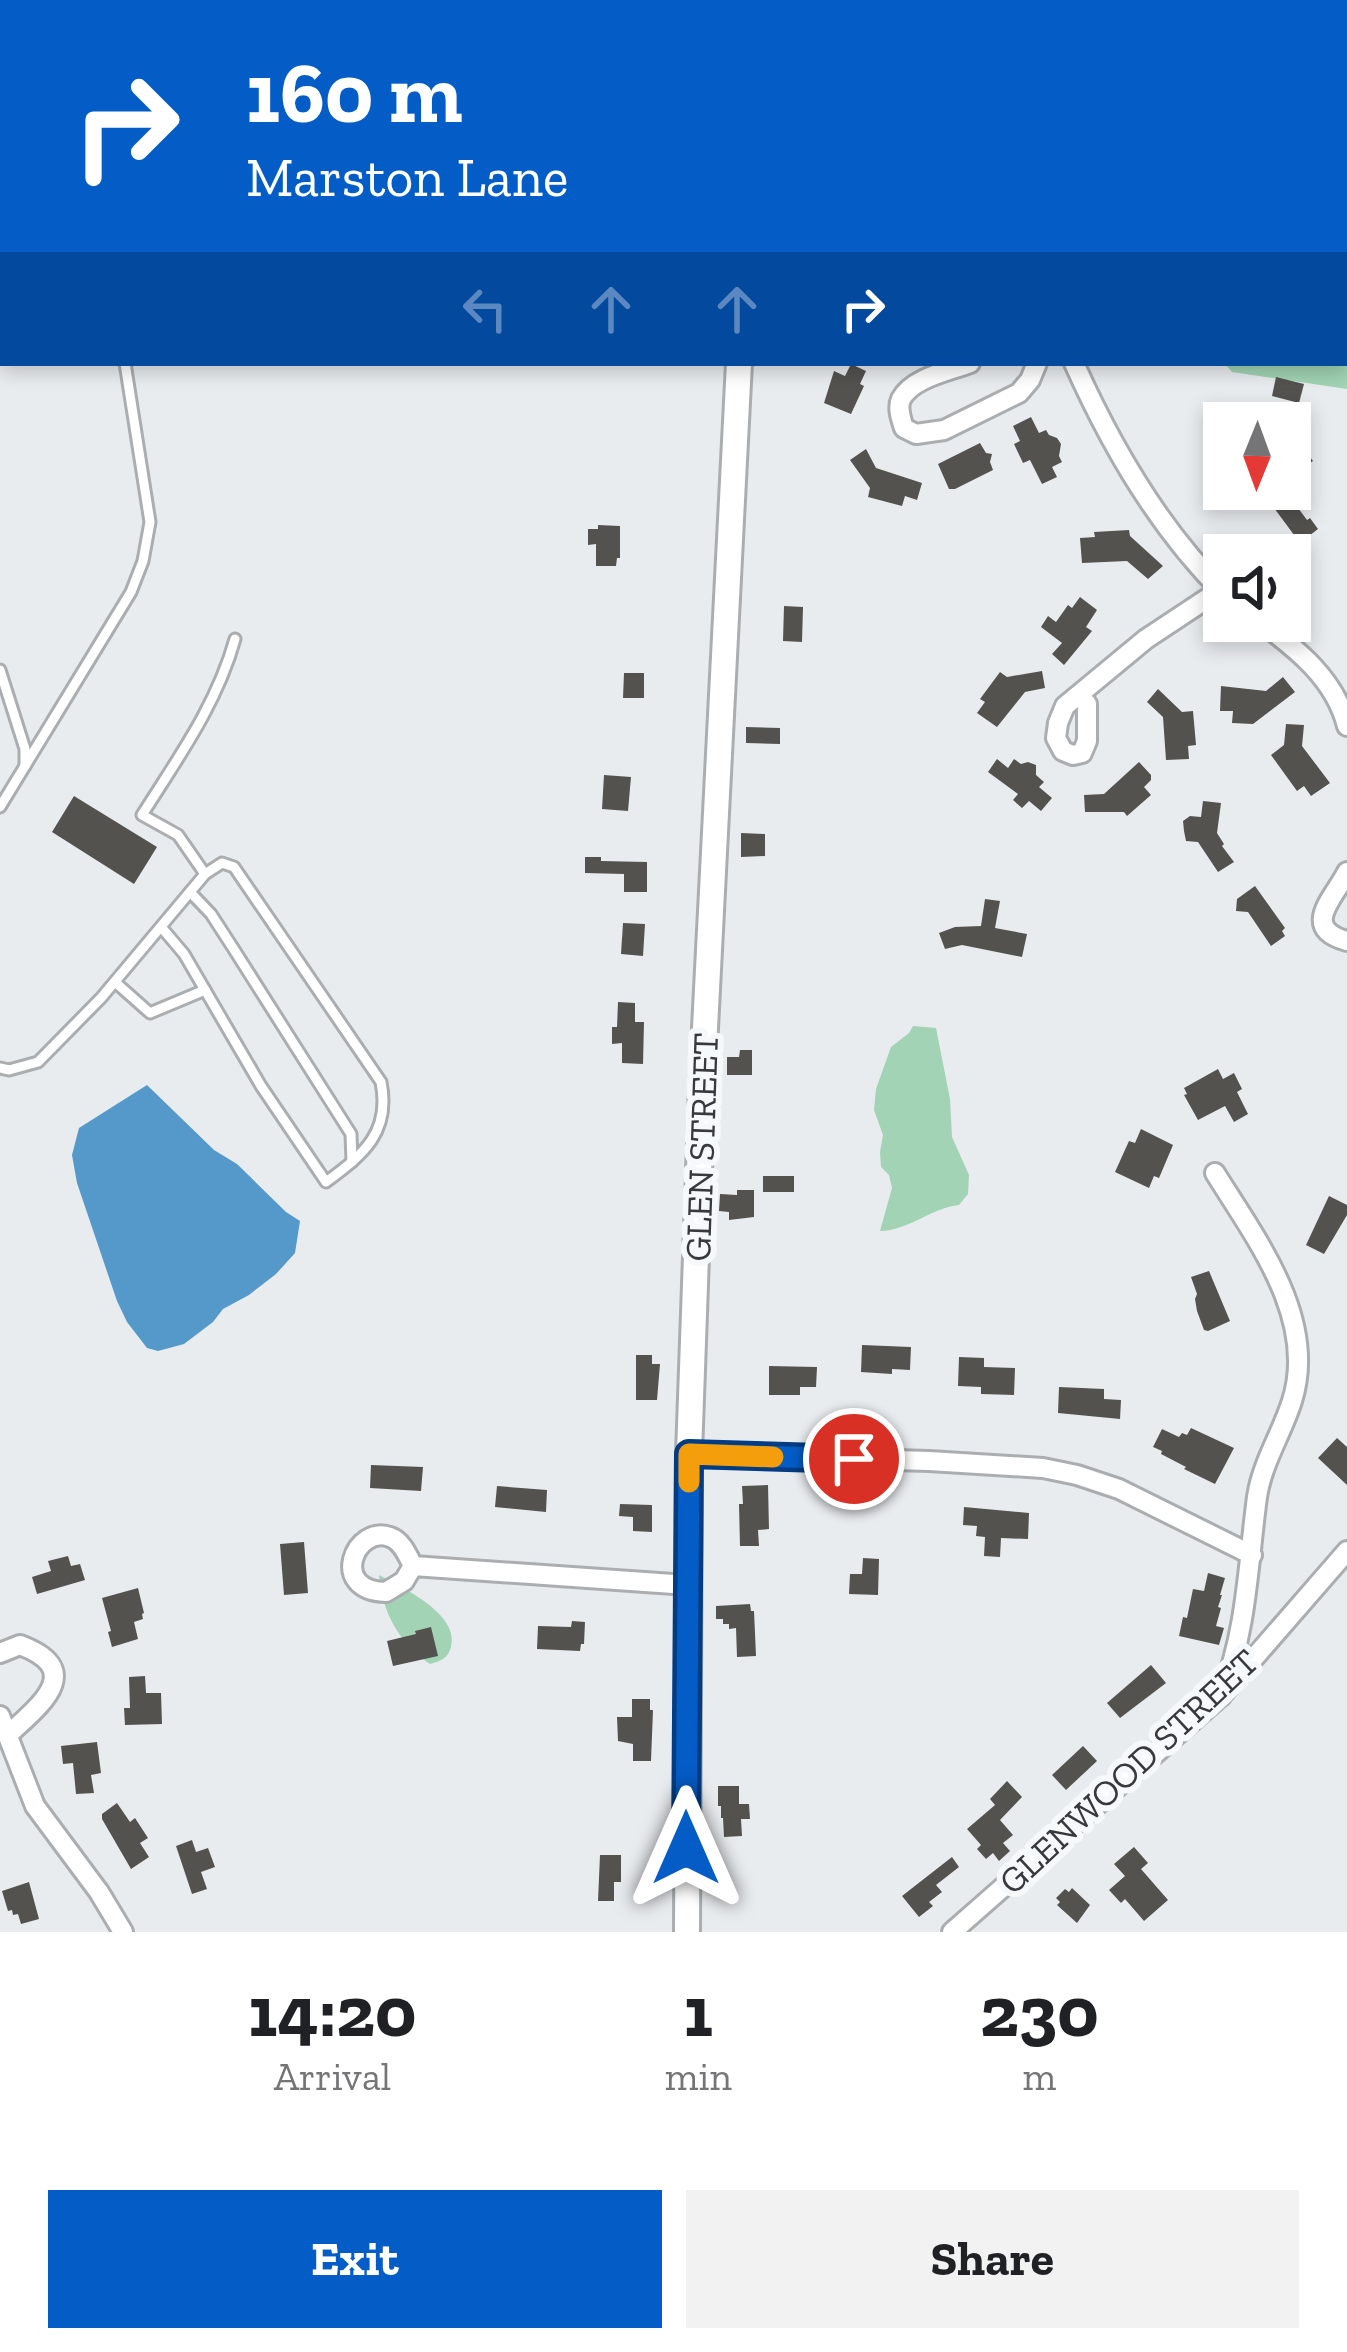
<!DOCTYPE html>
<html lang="en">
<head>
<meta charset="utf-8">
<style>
  :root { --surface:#fff; --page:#f2f2f2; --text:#202124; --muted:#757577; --accent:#045cc6 }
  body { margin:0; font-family:"Zilla Slab",serif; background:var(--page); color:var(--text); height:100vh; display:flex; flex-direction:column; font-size:45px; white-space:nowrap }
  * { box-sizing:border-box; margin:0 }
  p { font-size:39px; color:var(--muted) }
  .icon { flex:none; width:66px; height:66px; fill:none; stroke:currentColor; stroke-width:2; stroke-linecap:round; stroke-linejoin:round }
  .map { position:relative; height:1932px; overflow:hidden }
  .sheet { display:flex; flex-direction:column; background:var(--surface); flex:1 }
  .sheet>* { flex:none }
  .banner { position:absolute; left:0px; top:0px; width:1347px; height:366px; box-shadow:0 6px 18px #0003; background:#045cc6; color:#fff; overflow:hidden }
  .needle { width:78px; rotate:181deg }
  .fabs { position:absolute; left:1203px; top:402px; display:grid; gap:24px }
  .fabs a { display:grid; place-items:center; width:108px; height:108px; border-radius:0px; background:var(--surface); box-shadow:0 6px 18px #0003; font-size:60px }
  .pin { position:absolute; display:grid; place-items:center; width:102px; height:102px; color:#fff; margin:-51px; border:6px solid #fff; border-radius:50%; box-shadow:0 3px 12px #0007 }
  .me { position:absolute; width:132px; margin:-66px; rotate:0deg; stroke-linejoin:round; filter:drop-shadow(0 0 9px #0008) }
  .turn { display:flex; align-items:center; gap:42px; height:252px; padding:0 48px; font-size:54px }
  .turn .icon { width:156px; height:156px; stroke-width:2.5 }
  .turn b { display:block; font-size:84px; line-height:102px }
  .lanes { display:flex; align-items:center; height:114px; padding:0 48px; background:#0003; justify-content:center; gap:60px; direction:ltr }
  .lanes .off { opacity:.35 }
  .eta { display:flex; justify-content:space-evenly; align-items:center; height:204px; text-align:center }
  .eta b { font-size:72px; font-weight:700; line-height:84px }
  .cta { display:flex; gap:24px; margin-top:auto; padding:24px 48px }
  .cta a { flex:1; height:138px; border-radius:0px; background:var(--accent); color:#fff; font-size:48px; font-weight:700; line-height:138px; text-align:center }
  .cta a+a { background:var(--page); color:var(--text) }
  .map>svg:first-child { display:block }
  .green { fill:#a1d3b4 }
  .water { fill:#5499c9 }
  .building { fill:#54524f }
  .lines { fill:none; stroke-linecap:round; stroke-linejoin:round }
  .service-casing { stroke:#abaeb0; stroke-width:15 }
  .minor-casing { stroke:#abaeb0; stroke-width:24 }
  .tertiary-casing { stroke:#abaeb0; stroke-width:30 }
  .service { stroke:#fff; stroke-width:9 }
  .minor { stroke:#fff; stroke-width:18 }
  .tertiary { stroke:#fff; stroke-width:24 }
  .route-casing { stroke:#033c81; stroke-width:30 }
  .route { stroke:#045cc6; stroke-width:21 }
  .slow { stroke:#f59e0b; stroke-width:21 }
  .labels { text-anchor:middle; stroke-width:12; stroke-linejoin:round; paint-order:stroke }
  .street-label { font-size:36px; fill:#37393a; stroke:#f6f9fc }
</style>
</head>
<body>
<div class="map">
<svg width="1347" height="1932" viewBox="0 0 1347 1932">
  <rect width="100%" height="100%" fill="#e9ecef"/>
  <g class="green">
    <path d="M 867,0 L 1347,0 L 1347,389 L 1232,372 L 1224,363 L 1344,363 L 1344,3 L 870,3 Z"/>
    <path d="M 913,1026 L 936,1028 L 950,1099 L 952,1137 L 969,1175 L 968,1194 L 959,1205 C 931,1208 908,1231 880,1231 L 892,1188 L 889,1175 L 881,1167 L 880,1152 L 883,1135 L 874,1110 L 876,1089 L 891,1047 L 909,1033 Z"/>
    <path d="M 379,1575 C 403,1588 460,1614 451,1647 C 448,1658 441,1661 430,1664 C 399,1643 382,1612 379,1575 Z"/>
  </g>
  <path class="water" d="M 147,1085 L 214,1150 L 237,1164 L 286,1212 L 300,1221 L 295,1253 L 276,1274 L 249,1295 L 223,1309 L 213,1322 L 184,1344 L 158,1351 L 147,1348 L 127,1322 L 117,1301 L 77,1183 L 72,1155 L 79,1128 Z"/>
  <g class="building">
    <path d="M 851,364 L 866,371 L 860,384 L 864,386 L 851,414 L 824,403 L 834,371 L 845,376 Z"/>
    <path d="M 1276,377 L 1304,384 L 1299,403 L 1272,396 Z"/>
    <path d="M 1031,417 L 1039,433 L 1046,430 L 1049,435 L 1057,438 L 1061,444 L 1059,456 L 1062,462 L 1052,467 L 1057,477 L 1042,484 L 1030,460 L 1023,463 L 1014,444 L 1020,441 L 1013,426 Z"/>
    <path d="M 980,443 L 986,453 L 992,454 L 990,462 L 993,470 L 955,489 L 949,489 L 938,464 Z"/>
    <path d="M 1290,444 L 1299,456 L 1306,452 L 1313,461 L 1307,465 L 1309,468 L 1290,483 Z"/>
    <path d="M 866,449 L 876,468 L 922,483 L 917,500 L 905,496 L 902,506 L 868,497 L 870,488 L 850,460 Z"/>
    <path d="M 1260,489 L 1284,489 L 1307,520 L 1310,518 L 1318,529 L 1300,543 Z"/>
    <path d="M 598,525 L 620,526 L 620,558 L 617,558 L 616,566 L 596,566 L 596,544 L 588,545 L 588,529 L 598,529 Z"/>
    <path d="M 1129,530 L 1130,536 L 1163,566 L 1148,579 L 1127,561 L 1082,563 L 1080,538 L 1095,537 L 1094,532 Z"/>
    <path d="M 1080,597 L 1097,610 L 1086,627 L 1092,631 L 1064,665 L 1052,654 L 1062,643 L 1041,627 L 1048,616 L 1056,622 L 1068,605 L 1072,608 Z"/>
    <path d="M 784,606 L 803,607 L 802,642 L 783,641 Z"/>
    <path d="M 1042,671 L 1045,688 L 1025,692 L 997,727 L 977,713 L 985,702 L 980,699 L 1000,672 L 1007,677 Z"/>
    <path d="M 624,673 L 644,673 L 644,698 L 623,698 Z"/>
    <path d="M 1283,677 L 1295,692 L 1253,724 L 1232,723 L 1233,711 L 1220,711 L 1221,686 L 1266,691 Z"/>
    <path d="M 1158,689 L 1182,712 L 1193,711 L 1196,745 L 1188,746 L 1189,759 L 1166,760 L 1163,717 L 1147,702 Z"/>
    <path d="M 1286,724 L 1304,725 L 1302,746 L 1330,783 L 1311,796 L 1304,786 L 1297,791 L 1271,755 L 1284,745 Z"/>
    <path d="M 746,727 L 780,728 L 780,744 L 746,743 Z"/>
    <path d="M 997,759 L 1008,768 L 1014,759 L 1021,764 L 1028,762 L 1036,765 L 1036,775 L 1044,782 L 1039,787 L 1052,798 L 1041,811 L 1029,801 L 1022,808 L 1013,800 L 1018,794 L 988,772 Z"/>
    <path d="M 1139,762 L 1151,775 L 1151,780 L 1144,787 L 1151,795 L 1127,816 L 1124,812 L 1085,812 L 1084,795 L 1104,794 Z"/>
    <path d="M 604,775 L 631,777 L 628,811 L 602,809 Z"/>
    <path d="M 74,796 L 157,847 L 134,884 L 52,832 Z"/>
    <path d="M 1203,801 L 1221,803 L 1217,833 L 1224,844 L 1222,846 L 1234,862 L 1218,872 L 1198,842 L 1186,841 L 1184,831 L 1183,821 L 1190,816 L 1201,817 Z"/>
    <path d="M 741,833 L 765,834 L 765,856 L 741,857 Z"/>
    <path d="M 585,857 L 601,857 L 601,861 L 647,862 L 647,892 L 624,892 L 624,874 L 585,873 Z"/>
    <path d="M 1255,886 L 1285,928 L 1282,931 L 1285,936 L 1271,946 L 1248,912 L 1236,911 L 1237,899 Z"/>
    <path d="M 985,899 L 1000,901 L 995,928 L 1027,934 L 1022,957 L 962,945 L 945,949 L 939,933 L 955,927 L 981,926 Z"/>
    <path d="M 623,923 L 645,924 L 643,956 L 621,954 Z"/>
    <path d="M 618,1002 L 635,1003 L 635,1022 L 644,1022 L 643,1064 L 622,1063 L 622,1043 L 612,1044 L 612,1027 L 617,1027 Z"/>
    <path d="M 740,1050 L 752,1050 L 752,1075 L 727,1075 L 727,1057 L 739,1057 Z"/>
    <path d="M 1218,1069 L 1223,1079 L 1234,1073 L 1242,1089 L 1237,1092 L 1248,1114 L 1234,1122 L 1225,1106 L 1198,1120 L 1184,1095 L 1187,1094 L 1184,1088 Z"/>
    <path d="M 1141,1129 L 1173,1145 L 1159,1178 L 1154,1176 L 1149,1188 L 1115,1172 L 1129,1141 L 1135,1143 Z"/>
    <rect x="763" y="1176" width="31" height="16"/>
    <path d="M 737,1190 L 754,1190 L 754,1217 L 729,1220 L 729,1212 L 719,1211 L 720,1194 L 737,1195 Z"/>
    <path d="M 1329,1196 L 1347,1205 L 1347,1215 L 1324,1254 L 1306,1245 Z"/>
    <path d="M 1209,1271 L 1230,1321 L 1208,1331 L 1204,1330 L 1197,1311 L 1195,1299 L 1197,1294 L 1191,1277 Z"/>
    <path d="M 862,1345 L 911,1347 L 910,1370 L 892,1369 L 892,1374 L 861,1372 Z"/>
    <path d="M 636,1355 L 652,1355 L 652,1364 L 660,1364 L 657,1400 L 636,1400 Z"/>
    <path d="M 959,1357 L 984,1358 L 984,1367 L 1015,1368 L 1014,1395 L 981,1394 L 981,1387 L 958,1386 Z"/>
    <path d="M 769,1366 L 817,1367 L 816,1387 L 800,1387 L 800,1395 L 769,1395 Z"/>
    <path d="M 1059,1387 L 1104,1389 L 1104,1399 L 1121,1400 L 1120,1419 L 1058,1413 Z"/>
    <path d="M 1191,1428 L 1234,1448 L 1215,1484 L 1184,1469 L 1186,1467 L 1161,1454 L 1162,1451 L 1153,1447 L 1162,1429 L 1179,1437 L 1182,1433 L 1187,1435 Z"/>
    <path d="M 1337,1438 L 1347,1447 L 1347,1485 L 1318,1458 Z"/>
    <path d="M 371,1465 L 423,1467 L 421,1491 L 370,1488 Z"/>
    <path d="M 768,1485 L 769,1529 L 758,1530 L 759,1546 L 740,1546 L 739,1504 L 743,1504 L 742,1486 Z"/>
    <path d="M 497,1486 L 547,1490 L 546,1512 L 495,1507 Z"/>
    <path d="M 620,1504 L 652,1505 L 652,1532 L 633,1531 L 633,1517 L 619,1516 Z"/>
    <path d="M 964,1507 L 1029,1513 L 1028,1539 L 1001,1538 L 1000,1557 L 984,1556 L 985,1537 L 976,1536 L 977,1526 L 963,1525 Z"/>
    <path d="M 304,1542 L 308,1593 L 284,1595 L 280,1544 Z"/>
    <path d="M 68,1556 L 71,1566 L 80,1564 L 85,1580 L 37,1594 L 32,1577 L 51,1571 L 48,1561 Z"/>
    <path d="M 863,1558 L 879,1559 L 878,1595 L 849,1594 L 850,1574 L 862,1574 Z"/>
    <path d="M 1208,1573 L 1225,1578 L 1220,1595 L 1222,1595 L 1218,1607 L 1221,1608 L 1216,1626 L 1224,1628 L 1219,1645 L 1179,1636 L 1183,1617 L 1187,1618 L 1193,1589 L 1204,1591 Z"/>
    <path d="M 138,1588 L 144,1613 L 142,1614 L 143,1619 L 134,1622 L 138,1639 L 112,1647 L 108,1632 L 111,1631 L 102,1598 Z"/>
    <path d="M 750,1604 L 751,1611 L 754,1611 L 756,1656 L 737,1657 L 736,1628 L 729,1629 L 729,1624 L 723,1624 L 723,1619 L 716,1619 L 716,1606 Z"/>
    <path d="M 572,1621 L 585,1622 L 584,1644 L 581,1644 L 580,1651 L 537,1649 L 538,1626 L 571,1627 Z"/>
    <path d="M 431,1627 L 438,1656 L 393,1666 L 387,1641 L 416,1634 L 415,1631 Z"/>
    <path d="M 1151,1665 L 1166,1683 L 1120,1718 L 1107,1703 Z"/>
    <path d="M 145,1676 L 146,1693 L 161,1693 L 162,1724 L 125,1725 L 124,1708 L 130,1708 L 129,1677 Z"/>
    <path d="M 632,1699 L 650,1699 L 650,1710 L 653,1710 L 651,1761 L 633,1761 L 633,1744 L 618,1741 L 617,1717 L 632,1717 Z"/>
    <path d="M 97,1742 L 101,1773 L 91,1775 L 94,1793 L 76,1794 L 73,1763 L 63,1764 L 61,1746 Z"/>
    <path d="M 1083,1746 L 1097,1761 L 1066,1790 L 1052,1775 Z"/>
    <path d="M 1007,1781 L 1022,1797 L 1000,1820 L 1013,1835 L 1003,1843 L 1010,1851 L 999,1861 L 993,1853 L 986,1859 L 977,1849 L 981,1845 L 967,1829 L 995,1805 L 990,1799 Z"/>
    <path d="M 718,1786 L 739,1786 L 739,1804 L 749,1804 L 750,1819 L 741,1819 L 742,1836 L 724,1837 L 723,1818 L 721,1818 L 721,1806 L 718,1806 Z"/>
    <path d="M 117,1803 L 130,1822 L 135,1818 L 148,1838 L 140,1843 L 149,1857 L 131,1869 L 102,1819 L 102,1814 Z"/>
    <path d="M 192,1840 L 196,1852 L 208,1848 L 215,1867 L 201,1872 L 207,1889 L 192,1894 L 176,1846 Z"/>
    <path d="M 1134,1847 L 1148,1863 L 1141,1869 L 1168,1900 L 1144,1921 L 1125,1899 L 1121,1903 L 1109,1890 L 1125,1876 L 1114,1864 Z"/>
    <path d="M 600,1855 L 621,1855 L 621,1882 L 614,1882 L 614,1901 L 598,1901 Z"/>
    <path d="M 952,1857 L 959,1867 L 936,1885 L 942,1892 L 929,1902 L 933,1906 L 919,1917 L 902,1896 Z"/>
    <path d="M 29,1882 L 39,1919 L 21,1924 L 18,1914 L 13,1915 L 12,1910 L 8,1911 L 2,1891 Z"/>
    <path d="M 1072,1888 L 1090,1905 L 1077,1923 L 1057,1905 L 1060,1902 L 1056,1898 L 1065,1889 L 1069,1892 Z"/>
  </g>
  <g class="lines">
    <defs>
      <g id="service">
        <path d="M 61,0 L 62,3"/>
        <path d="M 0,180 L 3,179"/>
        <path d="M 0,670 L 25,749 L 25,766"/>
        <path d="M 0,807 L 131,592 L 143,561 L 150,522 L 125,363"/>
        <path d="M 190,892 L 211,914 L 233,948 L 351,1134 L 352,1162"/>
        <path d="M 162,928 L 184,954 L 261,1086 L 326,1182 C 364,1154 391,1132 381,1082 L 234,867 L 222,863 L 205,874"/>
        <path d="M 115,982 L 150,1013 L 205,990"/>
        <path d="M 0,1068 L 9,1070 L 38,1062 L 101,998 L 205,874 L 178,835 L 142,815 C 178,758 217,704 235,639"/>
      </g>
      <g id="minor">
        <path d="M 970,363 C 949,371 912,378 901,399 C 897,408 901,419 904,428 L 916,434 L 944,430 L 1019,393 L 1030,380 L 1037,363"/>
        <path d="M 1074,363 C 1111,446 1159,529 1224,593"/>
        <path d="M 1259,621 C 1297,649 1335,679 1347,726"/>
        <path d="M 1079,695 L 1087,704 L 1087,741 L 1082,753 L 1073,755 L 1063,751 L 1056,738 L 1058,723 L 1065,706 L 1146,639 L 1220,590"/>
        <path d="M 1347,872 C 1335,897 1299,928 1347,941"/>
        <path d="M 1215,1173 C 1256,1239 1318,1319 1292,1401 C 1282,1433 1262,1463 1257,1497 C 1248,1564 1247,1631 1221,1696"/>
        <path d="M 689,1454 L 929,1461 L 1043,1468 L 1077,1475 L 1119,1489 L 1252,1555"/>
        <path d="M 413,1566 L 404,1581 L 386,1592 C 328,1591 355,1524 390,1537 C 402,1541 408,1556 413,1566 L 688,1585"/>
        <path d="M 0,1653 L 20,1645 C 87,1670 39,1706 9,1734"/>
        <path d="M 0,1716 L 35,1806 L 99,1892 L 123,1932"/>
        <path d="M 952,1932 L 1221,1696 L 1347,1551"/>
      </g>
      <g id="tertiary">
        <path d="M 756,3 L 756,0"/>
        <path d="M 687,1932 L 689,1454 L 702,1087 L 739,363"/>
      </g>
    </defs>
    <use href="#service" class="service-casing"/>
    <use href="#minor" class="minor-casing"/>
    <use href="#tertiary" class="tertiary-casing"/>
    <use href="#service" class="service"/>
    <use href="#minor" class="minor"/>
    <use href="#tertiary" class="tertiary"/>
  </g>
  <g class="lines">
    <defs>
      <path id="route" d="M 686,1848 L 689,1454 L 854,1459"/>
    </defs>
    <use href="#route" class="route-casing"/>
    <use href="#route" class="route"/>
    <path class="slow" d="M 689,1482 L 689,1454 L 773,1457"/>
  </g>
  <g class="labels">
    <g class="street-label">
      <text transform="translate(701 1147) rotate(-88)" y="13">GLEN STREET</text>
      <text transform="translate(1128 1771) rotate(-43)" y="13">GLENWOOD STREET</text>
    </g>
  </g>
</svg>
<div class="fabs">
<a><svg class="needle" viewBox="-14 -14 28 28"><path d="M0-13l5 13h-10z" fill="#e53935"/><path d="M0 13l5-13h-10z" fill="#757577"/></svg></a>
<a><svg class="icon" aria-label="sound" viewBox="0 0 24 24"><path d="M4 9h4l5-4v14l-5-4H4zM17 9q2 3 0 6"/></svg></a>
</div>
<div class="pin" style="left:854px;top:1459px;background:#d93025"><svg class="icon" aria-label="arrive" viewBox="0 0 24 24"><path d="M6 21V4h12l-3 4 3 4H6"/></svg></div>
<svg class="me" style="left:686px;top:1848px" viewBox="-20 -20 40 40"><path d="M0-17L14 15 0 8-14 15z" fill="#045cc6" stroke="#fff" stroke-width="4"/></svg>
<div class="banner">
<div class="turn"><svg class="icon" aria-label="right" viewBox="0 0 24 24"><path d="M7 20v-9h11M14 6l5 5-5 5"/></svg><div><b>160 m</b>Marston Lane</div></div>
<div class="lanes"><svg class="icon off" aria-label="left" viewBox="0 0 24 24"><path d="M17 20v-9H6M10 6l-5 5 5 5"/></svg><svg class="icon off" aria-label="ahead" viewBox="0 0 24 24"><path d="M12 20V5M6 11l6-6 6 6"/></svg><svg class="icon off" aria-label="ahead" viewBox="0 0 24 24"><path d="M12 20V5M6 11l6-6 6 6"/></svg><svg class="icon" aria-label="right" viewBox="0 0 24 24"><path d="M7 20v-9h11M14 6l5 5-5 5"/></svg></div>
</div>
</div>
<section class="sheet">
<div class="eta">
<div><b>14:20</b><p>Arrival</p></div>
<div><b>1</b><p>min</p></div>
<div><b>230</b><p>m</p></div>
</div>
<div class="cta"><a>Exit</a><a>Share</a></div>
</section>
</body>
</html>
